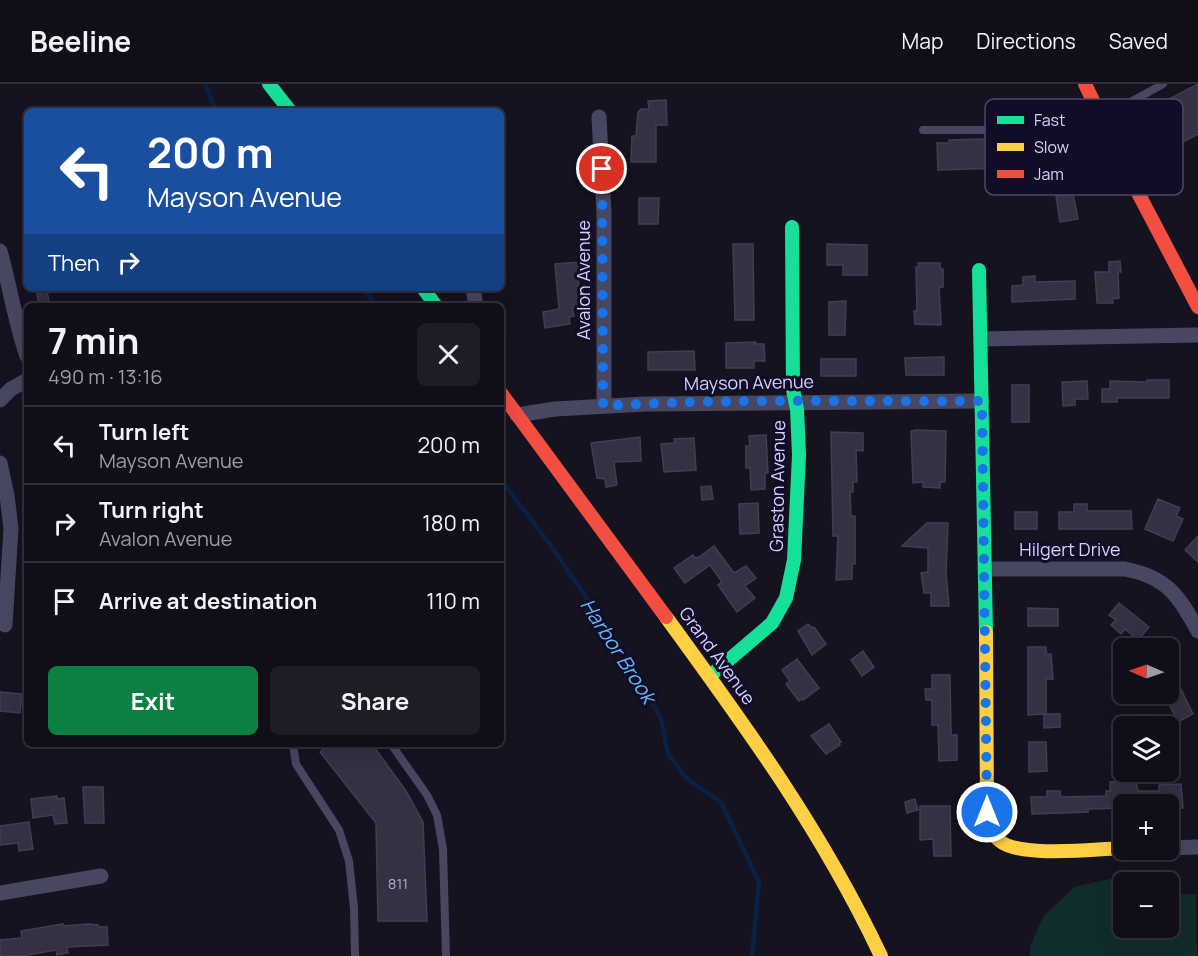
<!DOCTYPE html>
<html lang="en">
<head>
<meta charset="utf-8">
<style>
  :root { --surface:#100e18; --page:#1e1c25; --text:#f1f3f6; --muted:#9c9ca2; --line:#302e37; --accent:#0b8043 }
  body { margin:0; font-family:Manrope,sans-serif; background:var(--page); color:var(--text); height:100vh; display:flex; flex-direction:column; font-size:22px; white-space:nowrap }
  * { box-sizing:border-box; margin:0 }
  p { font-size:20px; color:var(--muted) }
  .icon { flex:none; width:33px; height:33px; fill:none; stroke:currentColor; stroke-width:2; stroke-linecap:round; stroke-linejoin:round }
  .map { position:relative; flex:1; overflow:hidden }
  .side { position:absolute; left:24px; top:219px; width:480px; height:444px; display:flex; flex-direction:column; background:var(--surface); border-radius:9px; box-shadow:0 6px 24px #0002,0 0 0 2px var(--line) }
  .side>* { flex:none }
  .hud { position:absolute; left:24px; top:24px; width:480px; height:183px; border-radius:9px; box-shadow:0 6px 24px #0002,0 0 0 2px var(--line); background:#1a4fa0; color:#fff; overflow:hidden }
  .needle { width:39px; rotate:272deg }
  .controls { position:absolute; left:1113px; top:554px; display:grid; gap:12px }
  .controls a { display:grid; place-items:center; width:66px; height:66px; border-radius:9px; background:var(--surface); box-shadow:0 6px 24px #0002,0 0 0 2px var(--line); font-size:30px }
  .pin { position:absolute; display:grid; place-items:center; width:51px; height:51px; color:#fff; margin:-26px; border:3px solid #fff; border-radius:50%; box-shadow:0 2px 6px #0007 }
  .me { position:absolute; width:66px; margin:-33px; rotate:0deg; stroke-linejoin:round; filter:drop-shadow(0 0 4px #0008) }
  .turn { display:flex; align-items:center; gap:21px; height:126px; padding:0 24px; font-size:27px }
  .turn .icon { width:78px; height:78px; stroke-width:2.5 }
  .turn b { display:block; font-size:42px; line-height:51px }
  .then { display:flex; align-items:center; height:57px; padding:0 24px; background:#0003; gap:12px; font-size:22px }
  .round { display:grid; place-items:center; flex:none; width:63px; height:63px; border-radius:9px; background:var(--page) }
  .headline { display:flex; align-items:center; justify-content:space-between; height:102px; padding:0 24px }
  h1 { font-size:36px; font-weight:700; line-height:45px }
  .button { display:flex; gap:12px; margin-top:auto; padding:12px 24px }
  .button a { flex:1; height:69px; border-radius:9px; background:var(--accent); color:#fff; font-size:24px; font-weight:700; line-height:69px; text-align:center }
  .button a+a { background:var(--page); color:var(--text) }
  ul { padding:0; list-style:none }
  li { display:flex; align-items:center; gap:18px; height:78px; padding:0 24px; border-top:2px solid var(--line) }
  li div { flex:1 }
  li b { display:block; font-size:22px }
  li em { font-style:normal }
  header { display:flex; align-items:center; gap:36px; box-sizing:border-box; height:84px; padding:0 30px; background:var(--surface); border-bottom:2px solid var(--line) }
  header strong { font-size:28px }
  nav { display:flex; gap:33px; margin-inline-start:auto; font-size:21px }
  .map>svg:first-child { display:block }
  .green { fill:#112c2c }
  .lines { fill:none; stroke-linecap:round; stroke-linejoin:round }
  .stream { stroke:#0a2145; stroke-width:4.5 }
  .building { fill:#333142; stroke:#413e54; stroke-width:1.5 }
  .lane { stroke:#484761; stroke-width:8 }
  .street { stroke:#484761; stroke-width:15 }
  .fast { stroke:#16e098; stroke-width:14 }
  .slow { stroke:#ffcf43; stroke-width:14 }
  .jam { stroke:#f24e42; stroke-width:14 }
  .route { stroke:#1a73e8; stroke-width:10; stroke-dasharray:0 18 }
  .labels { text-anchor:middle; stroke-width:6; stroke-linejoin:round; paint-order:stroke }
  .number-label { font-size:15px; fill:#adaad0 }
  .street-label { font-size:18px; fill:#d6d2ff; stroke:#110d26 }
  .water-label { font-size:20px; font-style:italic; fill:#60b9ff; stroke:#110d26 }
  .key { fill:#110d26; stroke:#4c4867; stroke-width:1.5 }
  .key-label { font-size:16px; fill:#d6d2ff }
</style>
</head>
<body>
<header>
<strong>Beeline</strong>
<nav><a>Map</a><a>Directions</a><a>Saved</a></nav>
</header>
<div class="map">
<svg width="1198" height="872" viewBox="0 0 1198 872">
  <rect width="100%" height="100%" fill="#151320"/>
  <path class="green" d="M 1109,795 L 1127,798 L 1124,798 L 1124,843 L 1168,843 L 1169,811 L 1196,810 L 1197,872 L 1030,872 L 1030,863 L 1043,833 L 1074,803 Z"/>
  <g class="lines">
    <g class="stream">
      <path d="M 205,0 L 216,27"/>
      <path d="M 362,204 L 377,222"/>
      <path d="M 501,396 L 549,459 L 635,585 L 661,635 L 668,670 L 686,694 L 721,718 L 759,798 L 752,872"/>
    </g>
  </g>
  <g class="building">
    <path d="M 1198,0 L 1198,50 L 1170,65 L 1165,55 L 1159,58 L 1149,38 L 1155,36 L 1150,25 Z"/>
    <path d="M 666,16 L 667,41 L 656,41 L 656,78 L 631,78 L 632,52 L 636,52 L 638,28 L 641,25 L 649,25 L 648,17 Z"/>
    <path d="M 1022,54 L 1022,57 L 1034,57 L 1035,83 L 938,86 L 937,59 L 949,59 L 949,56 Z"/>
    <path d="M 1073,110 L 1078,135 L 1060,138 L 1056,112 Z"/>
    <path d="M 639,114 L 659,114 L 658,140 L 639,140 Z"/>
    <path d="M 733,160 L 753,160 L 754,236 L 735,236 Z"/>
    <path d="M 827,160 L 867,161 L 867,191 L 843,191 L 843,181 L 827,181 Z"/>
    <path d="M 1120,177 L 1121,188 L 1118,188 L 1119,214 L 1112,215 L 1113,219 L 1097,219 L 1095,188 L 1109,188 L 1109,178 Z"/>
    <path d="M 581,178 L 582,193 L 578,194 L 581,223 L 572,224 L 574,232 L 569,233 L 570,240 L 545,244 L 543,228 L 559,225 L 555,180 Z"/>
    <path d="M 918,179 L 940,179 L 940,185 L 943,185 L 943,203 L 939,203 L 941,241 L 915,240 L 914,227 L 917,227 L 916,183 L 919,183 Z"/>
    <path d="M 1035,192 L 1035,198 L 1075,197 L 1075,215 L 1012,218 L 1012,202 L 1023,201 L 1023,193 Z"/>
    <path d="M 47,208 L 50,222 L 39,222 L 37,210 Z"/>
    <path d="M 846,217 L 845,251 L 829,251 L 829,218 Z"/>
    <path d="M 756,258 L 755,260 L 764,260 L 765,277 L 754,277 L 754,284 L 726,284 L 726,259 Z"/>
    <path d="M 694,267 L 695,286 L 648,286 L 648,268 Z"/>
    <path d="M 944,273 L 944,291 L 906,291 L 905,274 Z"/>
    <rect x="821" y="275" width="35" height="17"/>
    <path d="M 1147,296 L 1169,296 L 1169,314 L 1117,314 L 1117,318 L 1102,318 L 1102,305 L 1110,305 L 1110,297 L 1147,298 Z"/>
    <path d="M 1087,297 L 1088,315 L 1075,315 L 1075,321 L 1063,322 L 1062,298 Z"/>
    <rect x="1012" y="301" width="17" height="37"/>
    <path d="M 916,346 L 946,347 L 945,398 L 940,398 L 940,404 L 923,403 L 923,398 L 913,399 L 911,347 Z"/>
    <path d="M 831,348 L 863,349 L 863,367 L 856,366 L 857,398 L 853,398 L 853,408 L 850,408 L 851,432 L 855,432 L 855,480 L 852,480 L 852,495 L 836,496 L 838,452 L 833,452 Z"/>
    <path d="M 766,351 L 768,389 L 765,389 L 765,405 L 751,406 L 750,384 L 746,384 L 746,362 L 750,362 L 749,352 Z"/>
    <path d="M 640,353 L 641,377 L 614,378 L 617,401 L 606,403 L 605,395 L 597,394 L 591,359 Z"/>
    <path d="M 694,354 L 696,386 L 664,388 L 661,360 L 675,359 L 674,355 Z"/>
    <path d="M 711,402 L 713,415 L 702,416 L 701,403 Z"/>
    <path d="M 1158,415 L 1180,424 L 1176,432 L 1183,435 L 1173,457 L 1145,445 Z"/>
    <path d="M 758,419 L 759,449 L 740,450 L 739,420 Z"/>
    <path d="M 1074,420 L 1087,420 L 1087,427 L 1131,427 L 1132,445 L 1059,445 L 1059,428 L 1074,428 Z"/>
    <rect x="1015" y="428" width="22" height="17"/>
    <path d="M 927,439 L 948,439 L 946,488 L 949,522 L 931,522 L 931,509 L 924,509 L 921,489 L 928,488 L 928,464 L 902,462 Z"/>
    <path d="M 1198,452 L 1198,478 L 1185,466 Z"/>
    <path d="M 714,462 L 734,489 L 746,482 L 756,494 L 745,502 L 755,514 L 737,528 L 718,501 L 722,498 L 710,481 L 685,499 L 674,484 L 693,471 L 695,474 L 699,473 Z"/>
    <path d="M 1119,519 L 1149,543 L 1138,556 L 1125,545 L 1121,550 L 1111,541 L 1116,536 L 1109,531 Z"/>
    <path d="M 1028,524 L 1058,525 L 1058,542 L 1028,542 Z"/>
    <path d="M 808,540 L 812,544 L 814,543 L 826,560 L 812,571 L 798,547 Z"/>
    <path d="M 1028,563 L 1046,563 L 1046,570 L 1051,570 L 1053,595 L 1046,595 L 1046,630 L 1060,630 L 1060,643 L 1044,644 L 1044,630 L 1028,631 Z"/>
    <path d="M 863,567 L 874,583 L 862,592 L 851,576 Z"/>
    <path d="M 797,575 L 819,604 L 803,616 L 802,614 L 799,617 L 786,600 L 790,597 L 782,586 Z"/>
    <path d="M 1168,579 L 1193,630 L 1178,638 L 1165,612 L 1168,610 Z"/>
    <path d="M 932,591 L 950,591 L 951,651 L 957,651 L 957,676 L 939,677 L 938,641 L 932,641 L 932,616 L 926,616 L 925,605 L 932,605 Z"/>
    <path d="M 0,608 L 22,610 L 20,629 L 0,627 Z"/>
    <path d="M 829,640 L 841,658 L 839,659 L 840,661 L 826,670 L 811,652 Z"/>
    <path d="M 1029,658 L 1046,658 L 1047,687 L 1029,688 Z"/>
    <path d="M 329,660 L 372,660 L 406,707 L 423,738 L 427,837 L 378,837 L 376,739 L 320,668 Z"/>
    <path d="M 1136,697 L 1138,707 L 1159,707 L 1159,701 L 1181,700 L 1183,724 L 1168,724 L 1168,720 L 1124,720 L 1124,724 L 1088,725 L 1088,728 L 1032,730 L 1031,713 L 1047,713 L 1047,707 L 1060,707 L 1061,713 L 1106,712 L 1106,707 L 1110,707 L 1110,698 Z"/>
    <path d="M 83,703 L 103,703 L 104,739 L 85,739 Z"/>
    <path d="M 57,712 L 57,715 L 64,714 L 67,739 L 55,740 L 53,731 L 33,734 L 31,715 Z"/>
    <path d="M 915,715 L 918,726 L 907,729 L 905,718 Z"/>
    <path d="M 920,722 L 950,722 L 951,772 L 934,772 L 933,755 L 920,756 Z"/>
    <path d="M 29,738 L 33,765 L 19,767 L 18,759 L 0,761 L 0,742 Z"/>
    <path d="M 63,840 L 63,842 L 89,840 L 98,841 L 99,843 L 107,843 L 108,861 L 67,863 L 68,869 L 57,871 L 56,866 L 23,872 L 0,872 L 0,856 L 22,854 L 21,847 Z"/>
  </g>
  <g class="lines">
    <g class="lane">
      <path d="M 923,46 L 1061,46 L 1102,34 L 1163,0"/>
      <path d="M 293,660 L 296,680 L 339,746 L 349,777 L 354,824 L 355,872"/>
      <path d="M 391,660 L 427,711 L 437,731 L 443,765 L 446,872"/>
    </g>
    <g class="street">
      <path d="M 599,33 L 604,129 L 604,322"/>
      <path d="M 0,167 C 10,202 15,238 27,272"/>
      <path d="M 473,204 L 476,222"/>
      <path d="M 982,255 L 1198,251"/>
      <path d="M 0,316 L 11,305 L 27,296"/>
      <path d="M 517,331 L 555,325 L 645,320 L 982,317"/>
      <path d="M 0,379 L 7,411 L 11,445 L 5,541"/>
      <path d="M 985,485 L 1125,485 C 1167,493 1179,512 1198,547"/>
      <path d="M 1168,764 L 1198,763"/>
      <path d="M 0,809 L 101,792"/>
    </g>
    <g class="fast">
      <path d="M 269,0 L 290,27"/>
      <path d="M 979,186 L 986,548"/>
      <path d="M 423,204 L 436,222"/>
      <path d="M 710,592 L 772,539 L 786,514 L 794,476 L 799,371 L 797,325 L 793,306 L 792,143"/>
    </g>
    <g class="slow">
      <path d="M 666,533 C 747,644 822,747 881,872"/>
      <path d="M 986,548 L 987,728 C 989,739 991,750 1000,757 C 1020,774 1097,765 1124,764"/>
    </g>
    <g class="jam">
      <path d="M 1085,0 L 1125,84 L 1198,223"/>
      <path d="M 501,309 L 666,533"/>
    </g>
  </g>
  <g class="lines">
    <path class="route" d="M 602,85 L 603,322 C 729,314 856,318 982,317 L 987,728"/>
  </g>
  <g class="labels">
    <g class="number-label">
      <text x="398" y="805">811</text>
    </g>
    <g class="street-label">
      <text transform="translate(584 196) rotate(-90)" y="6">Avalon Avenue</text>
      <text transform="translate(749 299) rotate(-1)" y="6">Mayson Avenue</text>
      <text transform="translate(778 402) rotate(-89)" y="6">Graston Avenue</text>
      <text x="1070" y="472">Hilgert Drive</text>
      <text transform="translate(717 572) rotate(54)" y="6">Grand Avenue</text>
    </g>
    <g class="water-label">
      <text transform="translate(618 567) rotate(57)" y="7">Harbor Brook</text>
    </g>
  </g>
  <rect x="985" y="15" width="198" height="96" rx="9" class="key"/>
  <rect x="997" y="32" width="27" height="8" fill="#16e098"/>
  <rect x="997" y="59" width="27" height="8" fill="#ffcf43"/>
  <rect x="997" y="86" width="27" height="8" fill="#f24e42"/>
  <g class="key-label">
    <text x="1034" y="42">Fast</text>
    <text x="1034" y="69">Slow</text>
    <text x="1034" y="96">Jam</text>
  </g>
</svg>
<div class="controls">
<a><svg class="needle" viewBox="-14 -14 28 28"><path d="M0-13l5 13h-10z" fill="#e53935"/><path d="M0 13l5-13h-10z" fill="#9c9ca2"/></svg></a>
<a><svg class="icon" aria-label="layers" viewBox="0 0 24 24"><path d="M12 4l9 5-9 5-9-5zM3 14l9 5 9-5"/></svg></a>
<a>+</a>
<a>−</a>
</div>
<div class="pin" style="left:602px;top:85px;background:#d93025"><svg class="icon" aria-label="arrive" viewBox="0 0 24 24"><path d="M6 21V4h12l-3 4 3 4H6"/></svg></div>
<svg class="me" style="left:987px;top:728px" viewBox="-20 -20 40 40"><circle r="17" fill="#1a73e8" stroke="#fff" stroke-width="3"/><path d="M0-11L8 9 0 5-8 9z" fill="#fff"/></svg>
<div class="hud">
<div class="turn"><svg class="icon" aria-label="left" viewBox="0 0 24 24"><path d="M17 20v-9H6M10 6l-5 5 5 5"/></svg><div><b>200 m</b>Mayson Avenue</div></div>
<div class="then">Then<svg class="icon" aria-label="right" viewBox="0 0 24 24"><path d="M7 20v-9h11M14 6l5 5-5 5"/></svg></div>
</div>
<section class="side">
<div class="headline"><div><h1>7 min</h1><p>490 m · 13:16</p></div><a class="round"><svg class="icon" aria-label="close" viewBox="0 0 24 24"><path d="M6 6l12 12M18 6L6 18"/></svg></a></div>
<ul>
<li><svg class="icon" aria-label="left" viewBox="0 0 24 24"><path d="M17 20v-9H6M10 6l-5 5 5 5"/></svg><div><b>Turn left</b><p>Mayson Avenue</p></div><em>200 m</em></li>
<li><svg class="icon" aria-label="right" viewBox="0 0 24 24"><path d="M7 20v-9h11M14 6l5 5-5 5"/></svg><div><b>Turn right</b><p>Avalon Avenue</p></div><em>180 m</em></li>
<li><svg class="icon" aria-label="arrive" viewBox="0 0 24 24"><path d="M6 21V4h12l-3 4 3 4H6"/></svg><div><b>Arrive at destination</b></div><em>110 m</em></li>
</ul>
<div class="button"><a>Exit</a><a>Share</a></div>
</section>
</div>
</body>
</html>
